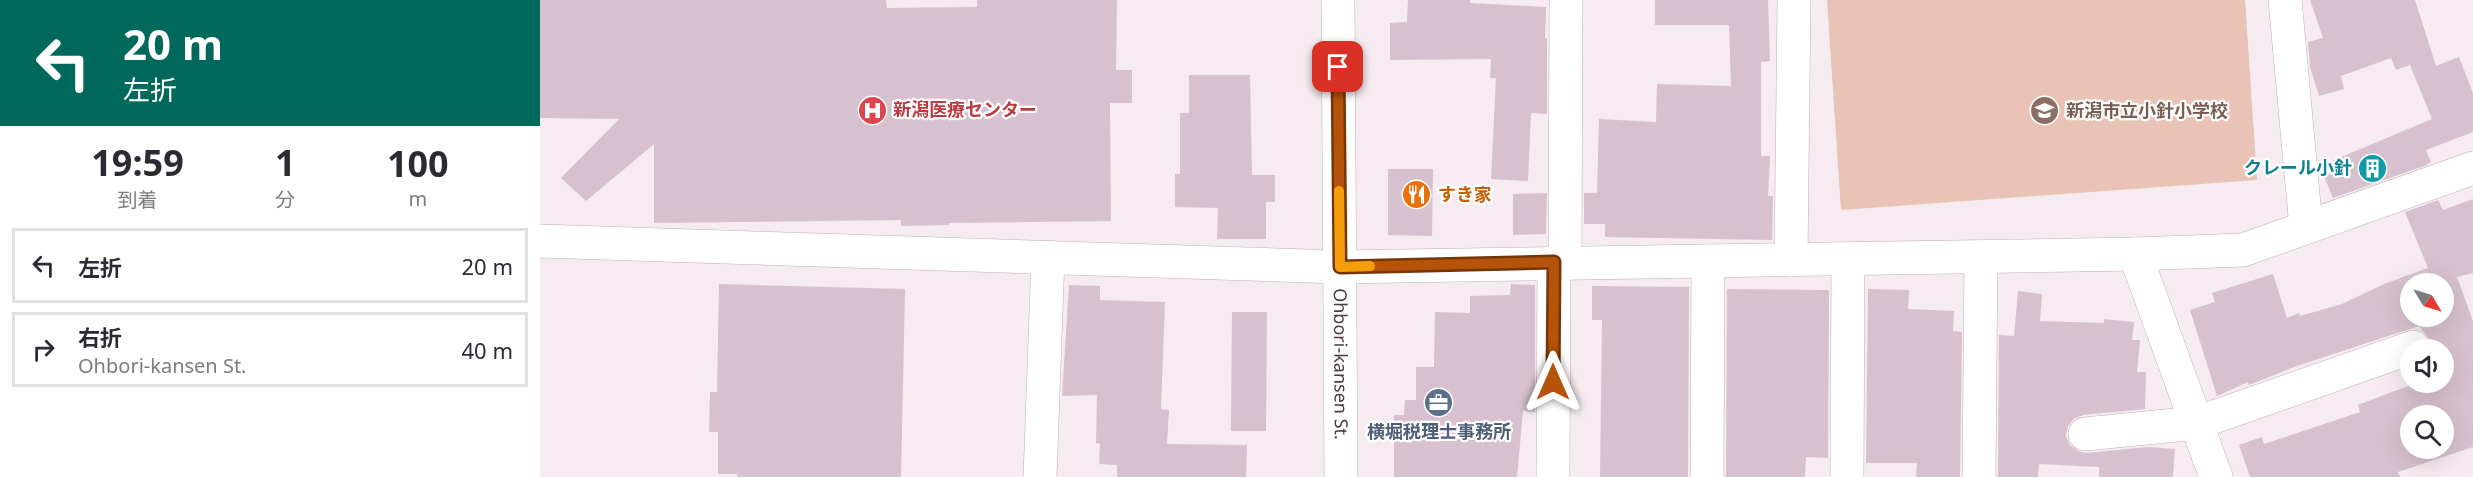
<!DOCTYPE html>
<html lang="ja">
<head>
<meta charset="utf-8">
<style>
  :root { --surface:#fff; --page:#f2f2f3; --text:#2b2b33; --muted:#7c7c81; --line:#e1e1e2 }
  body { margin:0; font-family:"Noto Sans","Noto Sans JP",sans-serif; background:var(--page); color:var(--text); height:100vh; display:flex; flex-direction:column; font-size:22px; white-space:nowrap }
  * { box-sizing:border-box; margin:0 }
  p { font-size:20px; color:var(--muted) }
  .icon { flex:none; width:33px; height:33px; fill:none; stroke:currentColor; stroke-width:2; stroke-linecap:round; stroke-linejoin:round }
  .map { position:relative; flex:1; overflow:hidden }
  .panel { display:flex; flex-direction:column; background:var(--surface); width:540px }
  .panel>* { flex:none }
  .top-card { background:#00695c; color:#fff; overflow:hidden }
  .needle { width:39px; rotate:128deg }
  .tools { position:absolute; left:1860px; top:273px; display:grid; gap:12px }
  .tools a { display:grid; place-items:center; width:54px; height:54px; border-radius:50%; background:var(--surface); box-shadow:0 6px 24px #0002; font-size:30px }
  .pin { position:absolute; display:grid; place-items:center; width:51px; height:51px; color:#fff; margin:-26px; border-radius:12px; box-shadow:0 3px 9px #0006 }
  .me { position:absolute; width:66px; margin:-33px; rotate:0deg; stroke-linejoin:round; filter:drop-shadow(0 0 4px #0008) }
  .turn { display:flex; align-items:center; gap:21px; height:126px; padding:0 24px; font-size:27px }
  .turn .icon { width:78px; height:78px; stroke-width:2.5 }
  .turn b { display:block; font-size:42px; line-height:51px }
  .eta { display:flex; justify-content:space-evenly; align-items:center; height:102px; text-align:center }
  .eta b { font-size:36px; font-weight:700; line-height:42px }
  ul { padding:0; list-style:none }
  li { display:flex; align-items:center; gap:18px; height:75px; margin:0 12px 9px; padding:0 12px; border:3px solid var(--line); border-radius:0px }
  li div { flex:1 }
  li b { display:block; font-size:22px }
  li em { font-style:normal }
  main { display:flex; flex:1; min-height:0 }
  .map>svg:first-child { display:block }
  .green { fill:#e8c3b6 }
  .building { fill:#d7c1ce; fill-rule:evenodd }
  .lines { fill:none; stroke-linecap:round; stroke-linejoin:round }
  .minor-casing { stroke:#c1aeb8; stroke-width:34 }
  .minor { stroke:#fff; stroke-width:33 }
  .route-casing { stroke:#753606; stroke-width:15 }
  .route { stroke:#b45309; stroke-width:10 }
  .slow { stroke:#f59e0b; stroke-width:10 }
  .labels { text-anchor:middle; stroke-width:4.5; stroke-linejoin:round; paint-order:stroke }
  .health-label { font-size:18px; font-weight:bold; fill:#be3a42; stroke:#fff; text-anchor:start }
  .education-label { font-size:18px; font-weight:bold; fill:#785e54; stroke:#fff; text-anchor:start }
  .culture-label { font-size:18px; font-weight:bold; fill:#0d838f; stroke:#fff; text-anchor:end }
  .food-label { font-size:18px; font-weight:bold; fill:#c56008; stroke:#fff; text-anchor:start }
  .street-label { font-size:18px; fill:#4a3943; stroke:#fff }
  .service-label { font-size:18px; font-weight:bold; fill:#4e5e75; stroke:#fff }
</style>
</head>
<body>
<main>
<section class="panel">
<div class="top-card">
<div class="turn"><svg class="icon" aria-label="left" viewBox="0 0 24 24"><path d="M17 20v-9H6M10 6l-5 5 5 5"/></svg><div><b>20 m</b>左折</div></div>
</div>
<div class="eta">
<div><b>19:59</b><p>到着</p></div>
<div><b>1</b><p>分</p></div>
<div><b>100</b><p>m</p></div>
</div>
<ul>
<li><svg class="icon" aria-label="left" viewBox="0 0 24 24"><path d="M17 20v-9H6M10 6l-5 5 5 5"/></svg><div><b>左折</b></div><em>20 m</em></li>
<li><svg class="icon" aria-label="right" viewBox="0 0 24 24"><path d="M7 20v-9h11M14 6l5 5-5 5"/></svg><div><b>右折</b><p>Ohbori-kansen St.</p></div><em>40 m</em></li>
</ul>
</section>
<div class="map">
<svg width="1933" height="477" viewBox="0 0 1933 477">
  <rect width="100%" height="100%" fill="#f5ebf0"/>
  <path class="green" d="M 1287,0 L 1705,0 L 1717,180 L 1301,210 Z"/>
  <g class="building">
    <path d="M 0,0 L 346,0 L 347,8 L 437,7 L 437,0 L 577,0 L 576,70 L 592,70 L 592,103 L 570,103 L 571,221 L 409,223 L 409,225 L 361,226 L 361,220 L 114,223 L 114,144 L 46,201 L 21,178 L 79,119 L 0,118 Z"/>
    <path d="M 868,0 L 930,0 L 930,3 L 1006,7 L 1005,38 L 1007,38 L 1007,114 L 991,113 L 988,181 L 951,179 L 956,78 L 950,78 L 951,59 L 850,60 L 850,23 L 867,22 Z"/>
    <path d="M 1115,0 L 1228,0 L 1230,61 L 1221,62 L 1221,156 L 1230,156 L 1228,196 L 1233,196 L 1232,240 L 1065,237 L 1065,224 L 1044,224 L 1044,193 L 1057,193 L 1059,119 L 1116,122 L 1117,84 L 1191,86 L 1189,25 L 1115,25 Z"/>
    <path d="M 1770,0 L 1875,0 L 1896,66 L 1919,57 L 1933,93 L 1933,132 L 1886,150 L 1891,162 L 1884,166 L 1793,198 L 1784,176 L 1791,173 L 1787,163 L 1892,119 L 1870,65 L 1856,70 L 1851,58 L 1801,76 L 1804,89 L 1779,96 L 1770,67 L 1768,42 L 1783,38 Z"/>
    <path d="M 649,75 L 710,75 L 712,175 L 735,175 L 735,202 L 726,202 L 726,239 L 677,239 L 678,208 L 635,207 L 635,174 L 640,174 L 640,113 L 649,113 Z"/>
    <path d="M 848,169 L 893,169 L 892,236 L 848,235 Z"/>
    <path d="M 1007,193 L 1006,234 L 973,235 L 973,194 Z"/>
    <path d="M 1933,199 L 1933,273 L 1917,277 L 1933,321 L 1933,447 L 1858,472 L 1860,477 L 1710,477 L 1699,445 L 1722,437 L 1724,444 L 1820,412 L 1818,405 L 1849,393 L 1881,382 L 1904,382 L 1904,350 L 1891,350 L 1890,340 L 1879,326 L 1757,366 L 1709,385 L 1708,382 L 1677,396 L 1650,310 L 1675,302 L 1672,293 L 1733,274 L 1747,318 L 1759,313 L 1760,316 L 1802,304 L 1844,284 L 1888,268 L 1865,212 L 1898,200 L 1903,210 ZM 1870,284 L 1904,284 L 1904,316 L 1870,316 ZM 1870,416 L 1904,416 L 1904,448 L 1870,448 Z"/>
    <path d="M 179,284 L 365,289 L 361,477 L 197,477 L 197,474 L 178,474 L 178,432 L 169,432 L 170,392 L 177,392 Z"/>
    <path d="M 971,284 L 995,285 L 995,412 L 983,411 L 977,477 L 854,477 L 854,415 L 864,415 L 865,400 L 876,400 L 876,367 L 894,367 L 895,312 L 930,313 L 930,296 L 970,295 Z"/>
    <path d="M 529,285 L 560,286 L 560,300 L 625,302 L 621,409 L 629,410 L 627,444 L 707,445 L 706,477 L 577,477 L 577,465 L 559,464 L 560,444 L 556,443 L 557,395 L 522,396 Z"/>
    <path d="M 1052,286 L 1149,287 L 1148,477 L 1060,477 L 1062,320 L 1052,320 Z"/>
    <path d="M 1187,289 L 1289,290 L 1288,458 L 1266,457 L 1265,477 L 1186,477 Z"/>
    <path d="M 1328,289 L 1369,290 L 1368,309 L 1414,311 L 1413,331 L 1422,332 L 1420,477 L 1376,477 L 1377,463 L 1326,463 Z"/>
    <path d="M 1478,291 L 1502,294 L 1500,321 L 1564,323 L 1564,319 L 1594,322 L 1592,340 L 1600,340 L 1597,372 L 1606,372 L 1605,409 L 1543,415 L 1534,419 L 1528,426 L 1526,436 L 1530,445 L 1538,451 L 1546,453 L 1608,447 L 1635,449 L 1633,477 L 1559,477 L 1559,467 L 1499,464 L 1498,477 L 1458,477 L 1459,335 L 1474,336 Z"/>
    <path d="M 692,312 L 727,312 L 726,431 L 691,431 Z"/>
  </g>
  <g class="lines">
    <defs>
      <g id="minor">
        <path id="s1" d="M 798,0 L 801,477"/>
        <path d="M 1745,0 L 1766,227"/>
        <path d="M 0,241 L 800,267 L 1595,254 L 1703,250 L 1933,168"/>
        <path d="M 1595,254 L 1676,477"/>
        <path d="M 1251,260 L 1254,0"/>
        <path d="M 1025,262 L 1026,0"/>
        <path d="M 1545,434 L 1657,423 L 1873,347"/>
        <path d="M 500,477 L 508,257"/>
        <path d="M 1013,477 L 1014,262"/>
        <path d="M 1167,477 L 1168,261"/>
        <path d="M 1307,477 L 1308,259"/>
        <path d="M 1439,477 L 1441,257"/>
      </g>
    </defs>
    <use href="#minor" class="minor-casing"/>
    <use href="#minor" class="minor"/>
  </g>
  <g class="lines">
    <defs>
      <path id="route" d="M 798,67 L 800,267 L 1014,262 L 1013,382"/>
    </defs>
    <use href="#route" class="route-casing"/>
    <use href="#route" class="route"/>
    <path class="slow" d="M 799,191 L 800,267 L 830,266"/>
  </g>
  <defs>
    <symbol id="hospital-disc" viewBox="-11 -11 22 22"><circle r="9.5" fill="#e0444e" stroke="#fff"/><path d="M-5-5h3v3.5h4V-5h3V5h-3V1.5h-4V5h-3Z" fill="#fff"/></symbol>
    <symbol id="school-disc" viewBox="-11 -11 22 22"><circle r="9.5" fill="#8d6e63" stroke="#fff"/><path d="M0-5L7-2L0 1L-7-2ZM-4 1L0 2.5L4 1V4Q0 6-4 4Z" fill="#fff"/></symbol>
    <symbol id="building-disc" viewBox="-11 -11 22 22"><circle r="9.5" fill="#0f9aa8" stroke="#fff"/><path d="M-4-6H4V6H1V3H-1V6H-4ZM-2.5-4.3h1.7v1.8h-1.7ZM.8-4.3h1.7v1.8H.8ZM-2.5-1h1.7V.8h-1.7ZM.8-1h1.7V.8H.8Z" fill="#fff"/></symbol>
    <symbol id="restaurant-disc" viewBox="-11 -11 22 22"><circle r="9.5" fill="#e8710a" stroke="#fff"/><path d="M-5-6h1v4h1v-4h1v4h1v-4h1v5L-1.5 .5V6h-2V.5L-5-1ZM5-6V6H3V1.5H1.5Q1.5-4 5-6Z" fill="#fff"/></symbol>
    <symbol id="office-disc" viewBox="-11 -11 22 22"><circle r="9.5" fill="#5c6f8a" stroke="#fff"/><path d="M-6-3h4V-5.5h4V-3h4V5H-6ZM-1-4.5V-3h2v-1.5ZM-6 0V1H6V0Z" fill="#fff"/></symbol>
  </defs>
  <g fill-rule="evenodd">
    <use href="#hospital-disc" x="316" y="94" width="33" height="33"/>
    <use href="#school-disc" x="1488" y="94" width="33" height="33"/>
    <use href="#building-disc" x="1816" y="152" width="33" height="33"/>
    <use href="#restaurant-disc" x="860" y="178" width="33" height="33"/>
    <use href="#office-disc" x="882" y="386" width="33" height="33"/>
  </g>
  <g class="labels">
    <g class="health-label">
      <text x="353" y="116">新潟医療センター</text>
    </g>
    <g class="education-label">
      <text x="1526" y="117">新潟市立小針小学校</text>
    </g>
    <g class="culture-label">
      <text x="1812" y="174">クレール小針</text>
    </g>
    <g class="food-label">
      <text x="898" y="201">すき家</text>
    </g>
    <g class="street-label">
      <text dy="6" stroke="none"><textPath href="#s1" startOffset="364">Ohbori-kansen St.</textPath></text>
    </g>
    <g class="service-label">
      <text x="899" y="438">横堀税理士事務所</text>
    </g>
  </g>
</svg>
<div class="tools">
<a><svg class="needle" viewBox="-14 -14 28 28"><path d="M0-13l5 13h-10z" fill="#e53935"/><path d="M0 13l5-13h-10z" fill="#7c7c81"/></svg></a>
<a><svg class="icon" aria-label="sound" viewBox="0 0 24 24"><path d="M4 9h4l5-4v14l-5-4H4zM17 9q2 3 0 6"/></svg></a>
<a><svg class="icon" aria-label="search" viewBox="0 0 24 24"><circle cx="10" cy="10" r="6"/><path d="M15 15l6 6"/></svg></a>
</div>
<div class="pin" style="left:798px;top:67px;background:#d93025"><svg class="icon" aria-label="arrive" viewBox="0 0 24 24"><path d="M6 21V4h12l-3 4 3 4H6"/></svg></div>
<svg class="me" style="left:1013px;top:382px" viewBox="-20 -20 40 40"><path d="M0-17L14 15 0 8-14 15z" fill="#b45309" stroke="#fff" stroke-width="4"/></svg>
</div>
</main>
</body>
</html>
